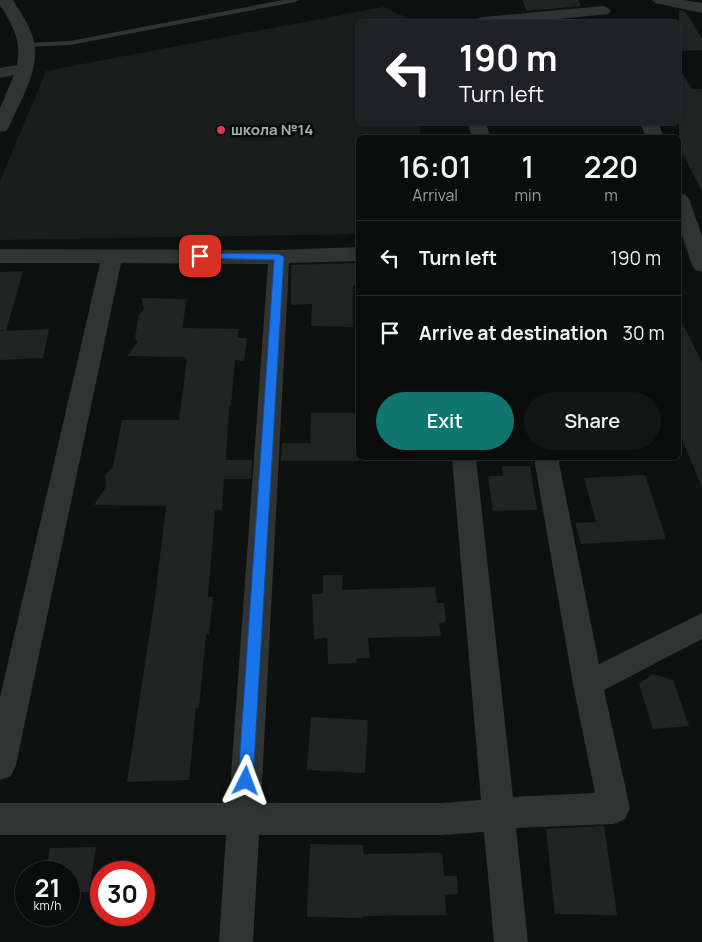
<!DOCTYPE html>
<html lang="en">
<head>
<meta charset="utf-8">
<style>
  :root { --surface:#0b0c0c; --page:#141515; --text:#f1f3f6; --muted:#9a9b9d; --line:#2b2c2d; --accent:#0f766e }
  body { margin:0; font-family:Manrope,sans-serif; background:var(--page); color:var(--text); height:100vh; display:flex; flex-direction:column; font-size:19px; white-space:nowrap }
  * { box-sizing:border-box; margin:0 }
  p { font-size:16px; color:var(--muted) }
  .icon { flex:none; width:28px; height:28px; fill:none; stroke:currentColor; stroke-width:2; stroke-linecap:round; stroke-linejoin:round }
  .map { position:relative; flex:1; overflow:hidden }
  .drawer { position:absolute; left:356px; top:135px; width:325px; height:325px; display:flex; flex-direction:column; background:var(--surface); border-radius:8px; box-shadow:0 2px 8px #0003,0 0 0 1px var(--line) }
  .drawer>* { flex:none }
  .guide { position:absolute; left:356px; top:20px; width:325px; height:105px; border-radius:8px; box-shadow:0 2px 8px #0003,0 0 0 1px var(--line); background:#202124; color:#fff; overflow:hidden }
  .speed { position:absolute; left:15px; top:861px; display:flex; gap:10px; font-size:25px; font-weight:700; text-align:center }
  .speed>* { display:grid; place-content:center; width:65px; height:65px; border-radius:50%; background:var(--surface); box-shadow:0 2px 8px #0003,0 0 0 1px var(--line); line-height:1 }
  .speed small { font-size:12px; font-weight:400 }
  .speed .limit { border:8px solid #d22; background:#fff; color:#111 }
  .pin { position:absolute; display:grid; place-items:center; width:42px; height:42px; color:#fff; margin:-21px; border-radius:10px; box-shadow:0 2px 8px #0006 }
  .me { position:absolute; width:55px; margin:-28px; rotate:3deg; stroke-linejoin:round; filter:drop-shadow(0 0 4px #0008) }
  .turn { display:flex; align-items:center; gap:18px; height:105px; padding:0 20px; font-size:22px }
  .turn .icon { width:65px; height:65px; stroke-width:2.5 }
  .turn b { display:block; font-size:35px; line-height:42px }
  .eta { display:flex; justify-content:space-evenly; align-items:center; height:85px; text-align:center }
  .eta b { font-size:30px; font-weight:600; line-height:35px }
  .cta { display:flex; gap:10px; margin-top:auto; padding:10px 20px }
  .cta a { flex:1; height:58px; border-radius:30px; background:var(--accent); color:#fff; font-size:20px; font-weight:600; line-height:58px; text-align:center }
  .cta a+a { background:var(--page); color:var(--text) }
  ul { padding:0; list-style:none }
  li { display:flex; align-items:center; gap:15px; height:75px; padding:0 20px; border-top:1px solid var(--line) }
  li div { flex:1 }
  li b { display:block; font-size:19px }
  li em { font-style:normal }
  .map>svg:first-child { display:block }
  .built { fill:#1b1d1d }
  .building { fill:#222424 }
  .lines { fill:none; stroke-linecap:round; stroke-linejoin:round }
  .lane { fill:#303534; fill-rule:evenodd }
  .street { fill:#303534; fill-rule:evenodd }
  .route { fill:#1a73e8; stroke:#114b97 }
  .poi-dot { fill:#e1365a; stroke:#0a0b0b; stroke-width:2 }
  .labels { text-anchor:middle; stroke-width:5; stroke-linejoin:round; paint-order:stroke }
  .far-poi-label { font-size:15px; font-weight:bold; fill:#a1b0ad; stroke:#0a0b0b; text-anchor:start }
</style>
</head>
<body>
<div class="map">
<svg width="702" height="942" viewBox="0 0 702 942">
  <rect width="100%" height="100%" fill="#0f1010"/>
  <path class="built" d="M 383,7 L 417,22 L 359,22 L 359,122 L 420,123 L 420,137 L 359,138 L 359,234 L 0,240 L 0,181 L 46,71 Z"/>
  <g class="building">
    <path d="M 522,0 L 578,0 L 581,6 L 527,11 Z"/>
    <path d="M 679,10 L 685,11 L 702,39 L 702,50 L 679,51 Z"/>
    <path d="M 679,68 L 692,89 L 702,89 L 702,191 L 684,156 L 679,156 Z"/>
    <path d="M 357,263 L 358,286 L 353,286 L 353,327 L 311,326 L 312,304 L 291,305 L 291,265 Z"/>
    <path d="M 23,271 L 6,331 L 0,330 L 0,272 Z"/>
    <path d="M 141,298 L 187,299 L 182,328 L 239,329 L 237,338 L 247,338 L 244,361 L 235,360 L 231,406 L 229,406 L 226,460 L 252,460 L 251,479 L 224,479 L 222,510 L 215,510 L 208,597 L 213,597 L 209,634 L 206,634 L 199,708 L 196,708 L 189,780 L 127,782 L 155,598 L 166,506 L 94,505 L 106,487 L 105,475 L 113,467 L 122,420 L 179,420 L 187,359 L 184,359 L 185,357 L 127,356 L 138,342 L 135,337 L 139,315 L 144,309 Z"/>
    <path d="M 679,316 L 702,363 L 702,487 L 679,432 Z"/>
    <path d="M 49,329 L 43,358 L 0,360 L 0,331 Z"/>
    <path d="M 311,413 L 359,413 L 359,461 L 281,461 L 282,443 L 310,443 Z"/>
    <path d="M 502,466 L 530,466 L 537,510 L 493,511 L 488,476 L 503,476 Z"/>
    <path d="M 645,475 L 666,539 L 581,544 L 575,523 L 596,522 L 584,478 Z"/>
    <path d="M 323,575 L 343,575 L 342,590 L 435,587 L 437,603 L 444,603 L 446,622 L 439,623 L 441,636 L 368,638 L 370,658 L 356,658 L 357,663 L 328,664 L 327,638 L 314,639 L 312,594 L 323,594 Z"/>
    <path d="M 653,674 L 673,680 L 689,726 L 653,729 L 639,684 Z"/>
    <path d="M 311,717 L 368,720 L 365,773 L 307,770 Z"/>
    <path d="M 604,826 L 617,915 L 555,914 L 546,829 Z"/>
    <path d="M 310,844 L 363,845 L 363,854 L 442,853 L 444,876 L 457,876 L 458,894 L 445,895 L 446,915 L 363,916 L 363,918 L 307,917 Z"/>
    <path d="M 96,847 L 89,892 L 69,893 L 69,872 L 46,872 L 50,848 Z"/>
  </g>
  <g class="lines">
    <path class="lane" d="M 283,0 L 299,0 L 295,2 L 70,45 L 27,47 L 23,45 L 27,43 L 70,41 Z"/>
    <g class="street">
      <path d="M 0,0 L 13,0 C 20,12 29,24 33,38 C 42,68 20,100 9,127 L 6,131 L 0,132 L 0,108 L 14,75 L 0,78 L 0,68 L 17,65 C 22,41 12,24 0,5 Z"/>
      <path d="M 652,0 L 684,0 L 702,3 L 702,13 L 655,3 Z"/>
      <path d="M 603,6 L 608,8 L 611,11 L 608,14 L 529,22 L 475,22 L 477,19 L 483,17 Z"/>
      <path d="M 468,122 L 486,122 L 490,138 L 472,138 Z"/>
      <path d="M 640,122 L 658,122 L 664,138 L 646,138 Z"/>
      <path d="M 679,193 L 686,195 L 689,199 L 702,236 L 702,272 L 695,270 L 692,265 L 679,227 Z"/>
      <path d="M 359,247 L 359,261 L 289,263 L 261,803 L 442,803 L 481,800 L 452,458 L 476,458 L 513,797 L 595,793 L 573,684 L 534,458 L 558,458 L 599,664 L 702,613 L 702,639 L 604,690 L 630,808 L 625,819 L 614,824 L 516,828 L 528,942 L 494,942 L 484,832 L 442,835 L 259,835 L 253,942 L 219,942 L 226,835 L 0,835 L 0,803 L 229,803 L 268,264 L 121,263 L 16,765 L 11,776 L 0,780 L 0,697 L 100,263 L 0,263 L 0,249 L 279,250 Z"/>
    </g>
  </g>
  <path class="route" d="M 200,253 L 279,254 L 284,257 L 253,781 L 251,786 L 246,788 L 240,786 L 238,781 L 274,260 L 197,258 L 195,256 Z"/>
  <circle class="poi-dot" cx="221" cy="130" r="5"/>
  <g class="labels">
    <g class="far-poi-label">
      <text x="231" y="135">школа №14</text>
    </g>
  </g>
</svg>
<div class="speed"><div>21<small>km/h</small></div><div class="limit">30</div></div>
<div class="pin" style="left:200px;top:256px;background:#d93025"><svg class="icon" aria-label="arrive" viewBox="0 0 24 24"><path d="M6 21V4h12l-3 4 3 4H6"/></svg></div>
<svg class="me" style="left:246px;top:781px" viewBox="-20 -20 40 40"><path d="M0-17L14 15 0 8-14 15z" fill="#1a73e8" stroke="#fff" stroke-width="4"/></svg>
<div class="guide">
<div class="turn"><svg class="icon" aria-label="left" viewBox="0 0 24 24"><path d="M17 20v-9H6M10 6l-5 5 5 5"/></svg><div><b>190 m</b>Turn left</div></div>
</div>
<section class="drawer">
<div class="eta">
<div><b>16:01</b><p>Arrival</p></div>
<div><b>1</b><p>min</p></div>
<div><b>220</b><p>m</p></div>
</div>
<ul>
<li><svg class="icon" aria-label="left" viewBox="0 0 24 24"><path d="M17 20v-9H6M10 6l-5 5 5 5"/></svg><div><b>Turn left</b></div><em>190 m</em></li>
<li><svg class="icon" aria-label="arrive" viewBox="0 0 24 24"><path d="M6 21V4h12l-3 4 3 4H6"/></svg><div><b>Arrive at destination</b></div><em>30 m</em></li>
</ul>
<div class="cta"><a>Exit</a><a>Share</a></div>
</section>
</div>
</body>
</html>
